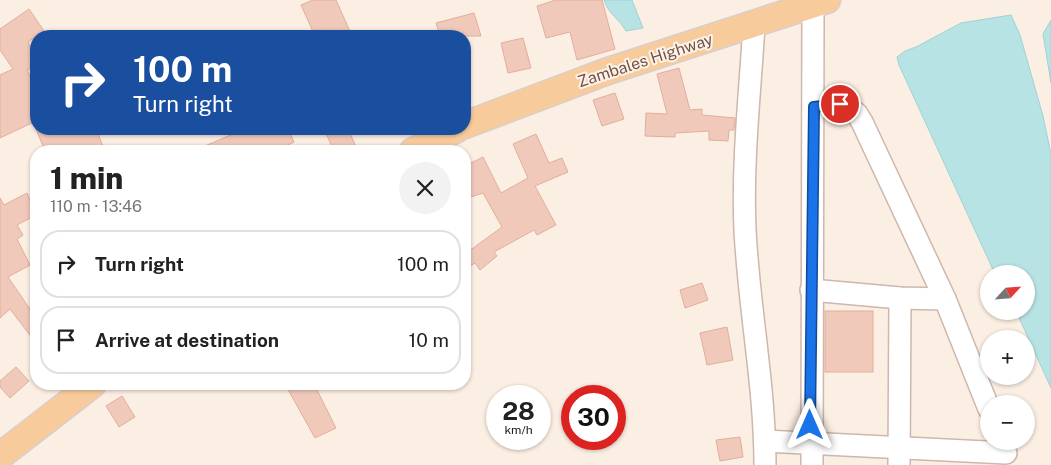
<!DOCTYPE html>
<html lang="en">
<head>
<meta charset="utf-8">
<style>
  :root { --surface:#fff; --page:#f2f2f2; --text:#222; --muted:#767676; --line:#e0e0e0 }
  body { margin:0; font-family:"Public Sans",sans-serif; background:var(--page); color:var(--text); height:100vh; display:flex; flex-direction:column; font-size:19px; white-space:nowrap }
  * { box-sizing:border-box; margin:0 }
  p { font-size:16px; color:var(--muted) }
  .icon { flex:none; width:28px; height:28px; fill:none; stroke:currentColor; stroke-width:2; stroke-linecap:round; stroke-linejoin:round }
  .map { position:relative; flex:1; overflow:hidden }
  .drawer { position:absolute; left:30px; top:145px; width:441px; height:245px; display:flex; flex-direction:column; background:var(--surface); border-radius:20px; box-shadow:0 1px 4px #0004 }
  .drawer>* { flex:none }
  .hud { position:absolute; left:30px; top:30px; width:441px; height:105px; border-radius:20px; box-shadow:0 1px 4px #0004; background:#1a4fa0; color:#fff; overflow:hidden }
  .needle { width:32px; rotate:64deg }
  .tools { position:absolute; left:980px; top:265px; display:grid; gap:10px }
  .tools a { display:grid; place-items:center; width:55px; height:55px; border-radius:50%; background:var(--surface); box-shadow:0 1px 4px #0004; font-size:25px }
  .speed { position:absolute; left:486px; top:385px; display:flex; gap:10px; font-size:25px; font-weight:700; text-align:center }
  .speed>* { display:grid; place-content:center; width:65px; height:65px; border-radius:50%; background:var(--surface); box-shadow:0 1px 4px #0004; line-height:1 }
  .speed small { font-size:12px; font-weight:400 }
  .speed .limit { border:8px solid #d22; background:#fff; color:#111 }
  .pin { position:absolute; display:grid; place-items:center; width:42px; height:42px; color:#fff; margin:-21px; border:2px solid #fff; border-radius:50%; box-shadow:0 1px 5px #0007 }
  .me { position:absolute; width:55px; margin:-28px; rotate:0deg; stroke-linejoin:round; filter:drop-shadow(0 0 4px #0008) }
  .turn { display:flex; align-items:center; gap:18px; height:105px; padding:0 20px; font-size:22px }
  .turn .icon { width:65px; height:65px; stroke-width:2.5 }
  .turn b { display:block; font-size:35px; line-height:42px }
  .round { display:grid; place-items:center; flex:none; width:52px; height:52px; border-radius:26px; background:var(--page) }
  .head { display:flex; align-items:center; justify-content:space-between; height:85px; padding:0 20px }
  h1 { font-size:30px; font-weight:800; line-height:38px }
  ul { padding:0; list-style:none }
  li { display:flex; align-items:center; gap:15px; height:68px; margin:0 10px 8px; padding:0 10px; border:2px solid var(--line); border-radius:20px }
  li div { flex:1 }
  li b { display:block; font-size:19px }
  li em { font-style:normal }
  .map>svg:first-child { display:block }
  .water { fill:#b8e3e4; stroke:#9ed3d5 }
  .building { fill:#f0c9bb; stroke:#e2ae9c }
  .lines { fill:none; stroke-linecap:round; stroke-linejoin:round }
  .minor-casing { stroke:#ceb7ac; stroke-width:24 }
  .major-casing { stroke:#d8cfcc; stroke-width:29 }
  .minor { stroke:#fff; stroke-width:21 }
  .major { stroke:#f8cb9c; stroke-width:26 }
  .route-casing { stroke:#114b97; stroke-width:12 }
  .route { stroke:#1a73e8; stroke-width:9 }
  .labels { text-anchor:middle; stroke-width:4; stroke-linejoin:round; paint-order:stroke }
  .street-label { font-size:16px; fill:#72534a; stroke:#fef3e8 }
</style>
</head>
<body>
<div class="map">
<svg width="1051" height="465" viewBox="0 0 1051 465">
  <rect width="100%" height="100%" fill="#fbeee2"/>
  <g class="water">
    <path d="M 604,0 L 632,0 L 643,28 L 626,31 C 620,20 607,12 604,0 Z"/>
    <path d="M 1011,15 L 1020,35 L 1043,116 L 1051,154 L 1051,388 L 1016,311 L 1026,311 L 1026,274 L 995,274 L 899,65 L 897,57 L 905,51 L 916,47 L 961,23 Z"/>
    <path d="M 1051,20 L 1051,83 L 1043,34 Z"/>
  </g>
  <g class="building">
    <path d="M 313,0 L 336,0 L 352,36 L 315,36 L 301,5 Z"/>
    <path d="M 556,0 L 602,0 L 615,49 L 577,60 L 570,32 L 546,38 L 537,6 Z"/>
    <path d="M 29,9 L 44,31 L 28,42 L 36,59 L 36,66 L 27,70 L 36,89 L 36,121 L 0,138 L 0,75 L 13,69 L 0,50 L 0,29 Z"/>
    <path d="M 474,13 L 481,36 L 440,36 L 436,23 Z"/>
    <path d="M 523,38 L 531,68 L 508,73 L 501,43 Z"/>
    <path d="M 679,68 L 690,110 L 702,109 L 702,115 L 735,118 L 734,130 L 729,130 L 728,141 L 709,140 L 709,131 L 675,133 L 675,137 L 645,136 L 646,113 L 667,114 L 657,74 Z"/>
    <path d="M 615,93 L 624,119 L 602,126 L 593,100 Z"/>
    <path d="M 36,129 L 96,129 L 105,151 L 45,151 Z"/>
    <path d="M 230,129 L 288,129 L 294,142 L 275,151 L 193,151 L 233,134 Z"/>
    <path d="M 324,129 L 348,129 L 358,151 L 334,151 Z"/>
    <path d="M 536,134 L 549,163 L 562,158 L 568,172 L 535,186 L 556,225 L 537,235 L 534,230 L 494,252 L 497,256 L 480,270 L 475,263 L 465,269 L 465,254 L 502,227 L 483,193 L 465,199 L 465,166 L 483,157 L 501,193 L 528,178 L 513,144 Z"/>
    <path d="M 27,193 L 36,215 L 17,225 L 23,235 L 17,239 L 30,265 L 8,277 L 36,318 L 36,343 L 10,309 L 0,318 L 0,198 L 4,205 Z"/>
    <path d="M 702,283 L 708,300 L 685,308 L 680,290 Z"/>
    <rect x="825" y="311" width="48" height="61"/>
    <path d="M 727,327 L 733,360 L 707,365 L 700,333 Z"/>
    <path d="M 16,367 L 29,381 L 10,398 L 0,387 L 0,381 Z"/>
    <path d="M 285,384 L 328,384 L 317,390 L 336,428 L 315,438 Z"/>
    <path d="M 122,396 L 135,417 L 119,427 L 106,406 Z"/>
    <path d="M 740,437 L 743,457 L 720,461 L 716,440 Z"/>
  </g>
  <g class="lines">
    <defs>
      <g id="minor">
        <path d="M 754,25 C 750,93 742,162 745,230 C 749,309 765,386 765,465"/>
        <path d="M 814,107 L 846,105 L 857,114 L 862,122 L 945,299 L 989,409"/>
        <path d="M 811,290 L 900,298 L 945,299"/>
        <path d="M 765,441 L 1006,453"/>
        <path d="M 812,465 L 813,4"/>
        <path d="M 899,465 L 900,298"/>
      </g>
      <g id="major">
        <path d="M 465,125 L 608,71 L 827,0"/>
        <path d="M 413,151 L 457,129"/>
        <path d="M 0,456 L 93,384"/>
      </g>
    </defs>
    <use href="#minor" class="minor-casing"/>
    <use href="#major" class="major-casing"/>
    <use href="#minor" class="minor"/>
    <use href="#major" class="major"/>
  </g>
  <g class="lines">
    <defs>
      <path id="route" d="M 810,425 L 814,107 L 840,104"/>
    </defs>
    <use href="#route" class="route-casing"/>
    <use href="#route" class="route"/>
  </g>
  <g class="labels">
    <g class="street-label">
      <text transform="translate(645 60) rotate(-18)" y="6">Zambales Highway</text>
    </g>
  </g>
</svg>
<div class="tools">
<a><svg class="needle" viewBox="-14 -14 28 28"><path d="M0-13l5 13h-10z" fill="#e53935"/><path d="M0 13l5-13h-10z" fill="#767676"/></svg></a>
<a>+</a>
<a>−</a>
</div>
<div class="speed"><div>28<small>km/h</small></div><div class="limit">30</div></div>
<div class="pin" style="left:840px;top:104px;background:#d93025"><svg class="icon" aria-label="arrive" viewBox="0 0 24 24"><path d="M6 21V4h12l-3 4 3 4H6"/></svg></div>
<svg class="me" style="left:810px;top:425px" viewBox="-20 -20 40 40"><path d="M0-17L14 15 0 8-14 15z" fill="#1a73e8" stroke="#fff" stroke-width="4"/></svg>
<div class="hud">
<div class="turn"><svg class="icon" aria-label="right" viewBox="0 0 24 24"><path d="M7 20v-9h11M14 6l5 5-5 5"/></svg><div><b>100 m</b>Turn right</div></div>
</div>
<section class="drawer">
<div class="head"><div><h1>1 min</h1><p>110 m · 13:46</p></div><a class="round"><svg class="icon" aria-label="close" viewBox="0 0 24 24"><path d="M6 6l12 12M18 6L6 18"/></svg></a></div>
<ul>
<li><svg class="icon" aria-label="right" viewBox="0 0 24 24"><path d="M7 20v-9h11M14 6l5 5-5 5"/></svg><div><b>Turn right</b></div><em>100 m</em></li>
<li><svg class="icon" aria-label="arrive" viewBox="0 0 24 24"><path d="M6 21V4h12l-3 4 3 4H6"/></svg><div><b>Arrive at destination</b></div><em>10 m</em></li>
</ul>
</section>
</div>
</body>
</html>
